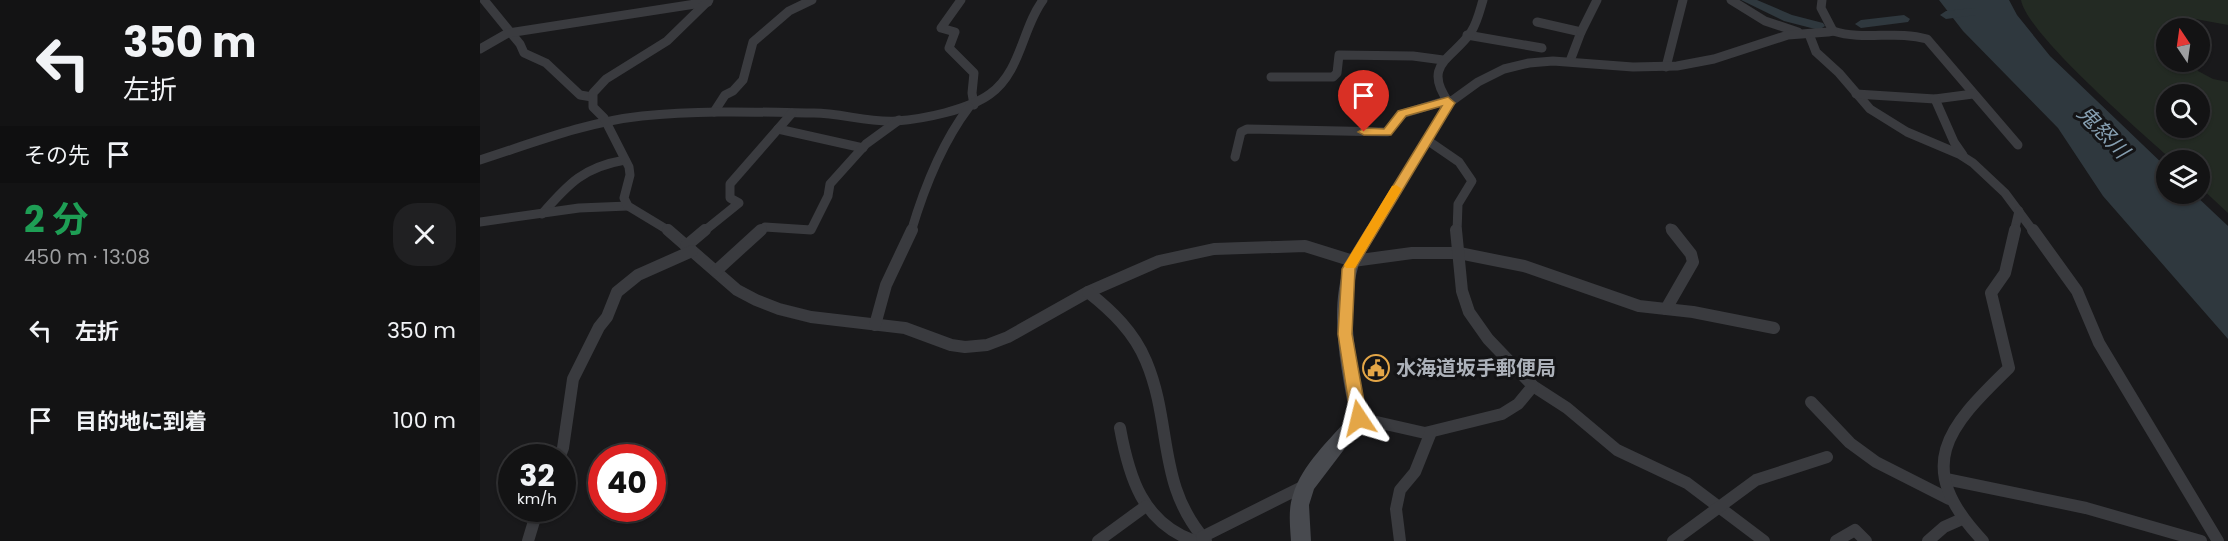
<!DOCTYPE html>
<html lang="ja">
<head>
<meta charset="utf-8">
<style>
  :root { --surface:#131314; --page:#202022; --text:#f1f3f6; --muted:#9d9ea0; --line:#323234 }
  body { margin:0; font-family:Poppins,"Noto Sans JP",sans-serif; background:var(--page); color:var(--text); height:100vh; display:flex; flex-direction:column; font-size:22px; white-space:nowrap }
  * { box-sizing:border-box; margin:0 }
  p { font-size:20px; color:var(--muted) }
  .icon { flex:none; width:33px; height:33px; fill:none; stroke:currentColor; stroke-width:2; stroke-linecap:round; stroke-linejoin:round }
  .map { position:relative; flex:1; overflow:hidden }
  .details { display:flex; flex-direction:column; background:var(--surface); width:480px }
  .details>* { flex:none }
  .hud { background:#131314; color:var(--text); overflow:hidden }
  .needle { width:39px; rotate:347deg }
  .controls { position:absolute; left:1676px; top:18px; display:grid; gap:12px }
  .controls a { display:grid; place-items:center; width:54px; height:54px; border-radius:50%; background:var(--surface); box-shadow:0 2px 4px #0004,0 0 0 2px var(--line); font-size:30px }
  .speed { position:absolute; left:18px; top:444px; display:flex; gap:12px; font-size:30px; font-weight:700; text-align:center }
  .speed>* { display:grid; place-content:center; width:78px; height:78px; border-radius:50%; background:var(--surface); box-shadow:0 2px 4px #0004,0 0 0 2px var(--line); line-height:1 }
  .speed small { font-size:15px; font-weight:400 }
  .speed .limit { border:9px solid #d22; background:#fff; color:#111 }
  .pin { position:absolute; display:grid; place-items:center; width:51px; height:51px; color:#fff; margin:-62px -26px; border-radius:50% 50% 50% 0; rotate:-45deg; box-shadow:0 0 6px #0007 }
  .pin .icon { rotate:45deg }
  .me { position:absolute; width:66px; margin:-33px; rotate:350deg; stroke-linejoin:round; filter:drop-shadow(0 0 4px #0008) }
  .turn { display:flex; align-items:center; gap:21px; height:126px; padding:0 24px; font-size:27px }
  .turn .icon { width:78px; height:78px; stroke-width:2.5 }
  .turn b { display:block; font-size:42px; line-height:51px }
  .then { display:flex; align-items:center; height:57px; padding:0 24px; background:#0003; gap:12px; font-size:22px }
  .round { display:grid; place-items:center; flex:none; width:63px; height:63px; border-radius:24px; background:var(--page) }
  .headline { display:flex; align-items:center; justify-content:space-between; height:102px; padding:0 24px }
  h1 { font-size:36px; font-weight:700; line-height:45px; color:#1e9e55 }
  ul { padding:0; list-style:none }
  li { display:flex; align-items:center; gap:18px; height:90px; padding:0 24px }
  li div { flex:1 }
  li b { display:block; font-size:22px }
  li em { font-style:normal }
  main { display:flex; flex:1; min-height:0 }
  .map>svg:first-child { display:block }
  .green { fill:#232a23; fill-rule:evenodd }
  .water { fill:#2f383e }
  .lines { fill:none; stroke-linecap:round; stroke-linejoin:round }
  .river { fill:#2f383e; fill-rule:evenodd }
  .street-far1 { stroke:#3a3b3f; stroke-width:9 }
  .street { stroke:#3a3b3f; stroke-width:12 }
  .secondary { fill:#484a4f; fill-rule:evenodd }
  .route { fill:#e4a647; stroke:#946c2e; stroke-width:1.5 }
  .slow { fill:#f59e0b }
  .labels { text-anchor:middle; stroke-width:6; stroke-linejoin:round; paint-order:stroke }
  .poi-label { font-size:20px; font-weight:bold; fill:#acb1b9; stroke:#141416; text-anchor:start }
  .water-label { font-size:21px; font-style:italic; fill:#869fb1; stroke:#141416 }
</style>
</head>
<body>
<main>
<section class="details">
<div class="hud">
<div class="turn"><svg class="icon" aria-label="left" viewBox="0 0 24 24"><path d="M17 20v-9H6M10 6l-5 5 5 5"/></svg><div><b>350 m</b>左折</div></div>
<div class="then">その先<svg class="icon" aria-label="arrive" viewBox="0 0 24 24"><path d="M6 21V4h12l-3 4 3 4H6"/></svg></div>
</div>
<div class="headline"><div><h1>2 分</h1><p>450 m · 13:08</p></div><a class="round"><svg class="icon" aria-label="close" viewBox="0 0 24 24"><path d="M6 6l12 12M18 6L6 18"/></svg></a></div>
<ul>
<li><svg class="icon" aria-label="left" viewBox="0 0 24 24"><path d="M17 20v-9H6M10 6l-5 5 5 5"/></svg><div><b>左折</b></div><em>350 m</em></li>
<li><svg class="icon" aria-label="arrive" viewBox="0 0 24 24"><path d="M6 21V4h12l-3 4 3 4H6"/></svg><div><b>目的地に到着</b></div><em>100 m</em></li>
</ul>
</section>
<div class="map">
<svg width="1748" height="541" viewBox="0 0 1748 541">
  <rect width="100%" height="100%" fill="#19191b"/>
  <path class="green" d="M 1541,0 L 1748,0 L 1748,25 L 1710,18 L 1712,28 L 1686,28 L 1686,62 L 1715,62 L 1718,71 L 1733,79 L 1748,82 L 1748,213 L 1719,186 L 1719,160 L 1692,160 C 1661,132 1547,34 1541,0 ZM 1686,94 L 1719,94 L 1719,128 L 1686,128 Z"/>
  <path class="water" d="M 1459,0 L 1529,0 L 1537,15 L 1570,56 L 1686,167 L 1686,194 L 1714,194 L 1748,226 L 1748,339 L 1623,196 L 1578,128 L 1483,31 Z"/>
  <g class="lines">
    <g class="river">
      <path d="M 1261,0 L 1277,0 L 1312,15 L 1343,23 L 1345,26 L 1339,30 L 1304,21 Z"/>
      <path d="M 1492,8 L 1496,9 L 1496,15 L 1466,19 L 1460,15 L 1466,11 Z"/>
      <path d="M 1424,15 L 1430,19 L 1428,22 L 1381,28 L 1375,24 L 1381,20 Z"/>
    </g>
    <g class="street-far1">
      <path d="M 4,0 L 40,44 L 44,53 L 66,63 L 100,95 L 112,97"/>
      <path d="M 481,0 L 461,28 L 475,32 L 469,48 L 494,73 L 492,93 L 494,105"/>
      <path d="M 1251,0 L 1285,21 L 1318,32"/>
      <path d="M 1057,22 L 1101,32 L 1090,61"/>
      <path d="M 1353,31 C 1384,41 1416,30 1447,39 L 1538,145"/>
      <path d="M 1101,32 L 1117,0"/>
      <path d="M 1329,34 L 1336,52 L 1359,73 L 1390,109 L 1427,132 L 1479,154 L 1493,163 L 1525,193 L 1554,232"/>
      <path d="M 987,35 L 1062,48"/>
      <path d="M 0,49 L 28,33 L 228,2"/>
      <path d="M 1186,67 L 1203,0"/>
      <path d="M 791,77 L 853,77 L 857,73 L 859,55 L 933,56 L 963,60"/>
      <path d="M 1376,94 L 1455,99 L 1493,94"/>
      <path d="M 1455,99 L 1474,142 L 1483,155"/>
      <path d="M 969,103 C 941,64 973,59 991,32 C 997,23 1000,10 1003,0"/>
      <path d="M 234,112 L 245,95 L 253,91 L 263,80 L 273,42 L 309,11 L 332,0"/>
      <path d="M 298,129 L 383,148"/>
      <path d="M 947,140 L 979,162 L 992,181 L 978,204 L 977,232"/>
      <path d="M 755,157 L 761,132 L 767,129 L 907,132 L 922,114 L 968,100"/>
      <path d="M 0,160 C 53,143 106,122 162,116 C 219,110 277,112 334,113 C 361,113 389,123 416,121 C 444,119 488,110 510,94 C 541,72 542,28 563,0"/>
      <path d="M 62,214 C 89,183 104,167 145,160"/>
      <path d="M 0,222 L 99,208 L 148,206"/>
      <path d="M 1190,228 L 1193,232"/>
      <path d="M 191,232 L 148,206 L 144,198 L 150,175 L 149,167 L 124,118 L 113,107 L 113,93 L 126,79 L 187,41 L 229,0"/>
      <path d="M 223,232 L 259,203 L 250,198 L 250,184 L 312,113"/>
      <path d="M 280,232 L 285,227 L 331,230 L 348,196 L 350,184 L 386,144 L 419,120"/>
      <path d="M 431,232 C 444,188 461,144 489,107"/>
      <path d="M 891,232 L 969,103 L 998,82 L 1024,69 L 1049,63 L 1073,61 L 1153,67 L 1197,66 L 1234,59 L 1308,35 L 1348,32 L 1353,31 L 1341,8 L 1342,0"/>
      <path d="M 1534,232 L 1539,211"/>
    </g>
    <g class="street">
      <path d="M 188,230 L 257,290 L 276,300 L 299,309 L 331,317 L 425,328 L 471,345 L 485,347 L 507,345 L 528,337 L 608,292 L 679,261 L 734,249 L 825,246 L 873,261 L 932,253 L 979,253 L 1044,266 L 1159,306 L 1213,312 L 1294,328"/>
      <path d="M 976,230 L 982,291 L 989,312 L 1008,339 L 1053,386 L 1087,408 L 1137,450 L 1207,483 L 1284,541"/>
      <path d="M 1553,230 L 1597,291 L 1619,343 L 1738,541"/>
      <path d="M 206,246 L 225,230"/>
      <path d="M 873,261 L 892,230"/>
      <path d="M 236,271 L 281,230"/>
      <path d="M 608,292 C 632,311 654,332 666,361 C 693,425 676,484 726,541"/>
      <path d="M 1186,309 L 1213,262 L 1211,254 L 1192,230"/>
      <path d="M 395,325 L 406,285 L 432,230"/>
      <path d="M 1331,402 L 1370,443 L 1396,462 L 1469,499"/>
      <path d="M 879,418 L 945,433 L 1022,414 L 1038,404 L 1053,386"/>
      <path d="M 640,428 C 649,477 662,522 714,541"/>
      <path d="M 79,458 L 83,448 L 93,379 L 119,327 L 127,317 L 137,292 L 158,275 L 212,251"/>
      <path d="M 1466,479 L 1606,508 L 1721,541"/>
      <path d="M 722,537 L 826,485"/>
      <path d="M 48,541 L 58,508"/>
      <path d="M 618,541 L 666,506"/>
      <path d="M 920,541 L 916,509 L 920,490 L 935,472 L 951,432"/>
      <path d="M 1193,541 L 1276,480 L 1347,457"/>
      <path d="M 1356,541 L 1375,530 L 1386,541"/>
      <path d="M 1448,541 L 1464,527 L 1482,519"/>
      <path d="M 1503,541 C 1432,466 1467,428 1529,368 L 1511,293 L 1525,273 L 1535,230"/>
    </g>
    <path class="secondary" d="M 873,256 L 880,261 C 863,311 878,368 888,418 L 834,489 L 829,505 L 831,541 L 811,541 C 810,526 808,509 813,495 C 822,464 850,440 870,416 C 861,367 848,310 866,261 Z"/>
  </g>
  <path class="route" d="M 968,97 L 975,103 L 875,269 L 872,334 L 887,418 L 885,423 L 879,424 L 874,423 L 871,418 L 858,334 L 862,269 L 962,106 L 926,116 L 911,135 L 884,135 L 878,132 L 884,128 L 904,129 L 918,111 Z"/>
  <path class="slow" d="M 916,185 L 922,189 L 875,268 L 866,268 L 864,265 L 866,262 L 912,186 Z"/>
  <defs>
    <symbol id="civic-ring" viewBox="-11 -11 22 22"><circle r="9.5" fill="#141416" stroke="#e4a647" stroke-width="1.5"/><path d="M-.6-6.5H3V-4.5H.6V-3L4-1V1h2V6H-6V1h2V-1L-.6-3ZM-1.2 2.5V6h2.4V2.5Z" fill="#e4a647"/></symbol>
  </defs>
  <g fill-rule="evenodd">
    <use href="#civic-ring" x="881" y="353" width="30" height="30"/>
  </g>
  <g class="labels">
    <g class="poi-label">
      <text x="916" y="375">水海道坂手郵便局</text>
    </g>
    <g class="water-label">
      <text transform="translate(1623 132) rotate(46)" y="7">鬼怒川</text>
    </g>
  </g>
</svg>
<div class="controls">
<a><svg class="needle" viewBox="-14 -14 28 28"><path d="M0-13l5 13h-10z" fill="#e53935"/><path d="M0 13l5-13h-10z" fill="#9d9ea0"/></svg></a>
<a><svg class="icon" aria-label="search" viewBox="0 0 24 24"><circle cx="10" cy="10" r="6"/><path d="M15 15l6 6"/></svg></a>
<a><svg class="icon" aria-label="layers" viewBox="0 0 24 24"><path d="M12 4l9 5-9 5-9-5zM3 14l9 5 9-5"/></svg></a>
</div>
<div class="speed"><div>32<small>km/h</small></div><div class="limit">40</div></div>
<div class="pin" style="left:884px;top:132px;background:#d93025"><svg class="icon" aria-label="arrive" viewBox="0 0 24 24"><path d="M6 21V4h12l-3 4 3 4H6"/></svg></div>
<svg class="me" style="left:879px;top:418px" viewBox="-20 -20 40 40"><path d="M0-17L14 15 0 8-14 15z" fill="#e4a647" stroke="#fff" stroke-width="4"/></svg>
</div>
</main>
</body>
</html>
